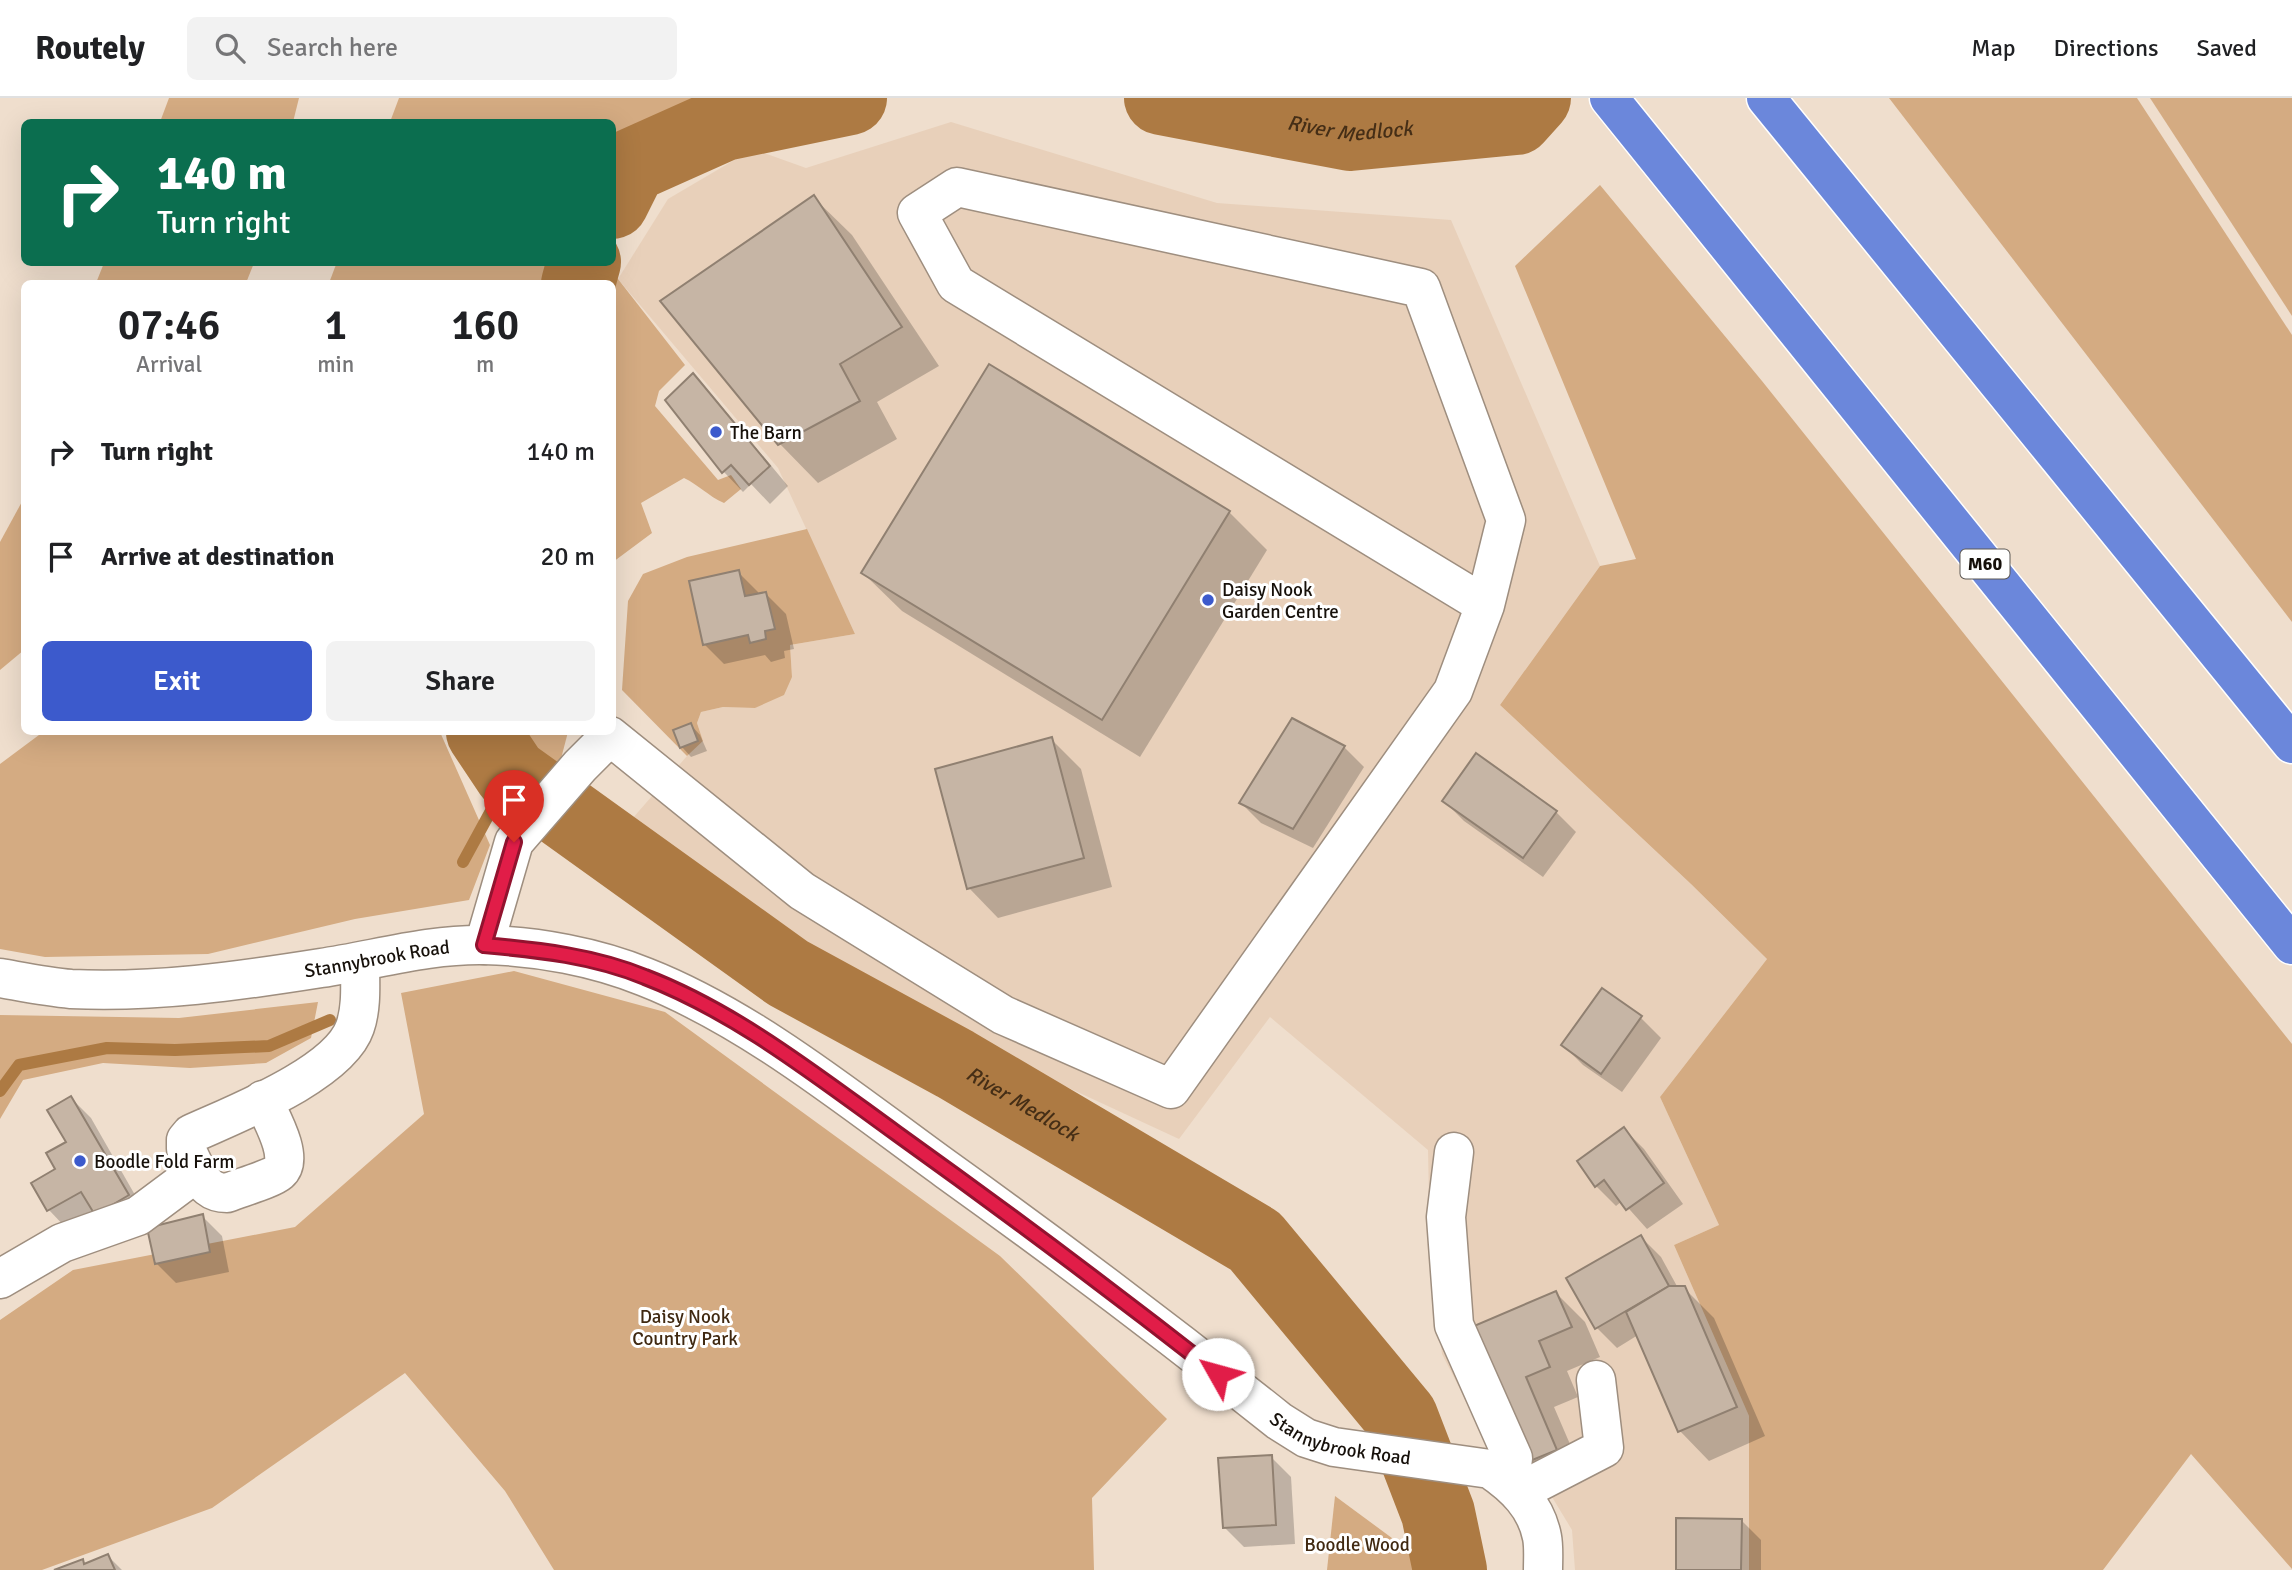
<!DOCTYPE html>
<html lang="en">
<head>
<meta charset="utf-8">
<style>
  :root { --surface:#fff; --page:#f2f2f2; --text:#202124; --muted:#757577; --line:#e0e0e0; --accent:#3c5acc }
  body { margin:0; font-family:Signika,sans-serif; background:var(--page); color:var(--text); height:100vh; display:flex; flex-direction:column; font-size:26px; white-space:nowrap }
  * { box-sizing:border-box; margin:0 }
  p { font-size:23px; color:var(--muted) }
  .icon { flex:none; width:38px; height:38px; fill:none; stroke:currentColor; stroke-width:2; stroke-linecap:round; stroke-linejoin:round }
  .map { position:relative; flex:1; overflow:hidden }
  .drawer { position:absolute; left:21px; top:182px; width:595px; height:455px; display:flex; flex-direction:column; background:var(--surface); border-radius:10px; box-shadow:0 7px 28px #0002 }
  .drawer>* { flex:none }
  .top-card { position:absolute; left:21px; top:21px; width:595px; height:147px; border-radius:10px; box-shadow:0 7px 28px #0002; background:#0b6e4f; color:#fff; overflow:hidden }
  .pin { position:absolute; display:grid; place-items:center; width:60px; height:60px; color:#fff; margin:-72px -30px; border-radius:50% 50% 50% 0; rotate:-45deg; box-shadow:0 0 7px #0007 }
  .pin .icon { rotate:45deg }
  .me { position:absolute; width:77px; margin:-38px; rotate:308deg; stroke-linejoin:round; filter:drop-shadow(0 0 5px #0008) }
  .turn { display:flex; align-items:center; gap:24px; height:147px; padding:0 21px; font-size:32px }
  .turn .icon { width:91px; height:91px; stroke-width:2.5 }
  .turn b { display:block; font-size:49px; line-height:60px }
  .eta { display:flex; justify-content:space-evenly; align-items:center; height:119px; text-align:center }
  .eta b { font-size:42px; font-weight:600; line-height:49px }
  .cta { display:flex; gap:14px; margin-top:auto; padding:14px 21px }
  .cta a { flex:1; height:80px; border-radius:10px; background:var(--accent); color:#fff; font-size:28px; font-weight:600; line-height:80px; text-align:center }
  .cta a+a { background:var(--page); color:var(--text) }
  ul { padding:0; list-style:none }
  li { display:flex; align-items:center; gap:21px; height:105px; padding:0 21px }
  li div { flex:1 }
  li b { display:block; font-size:26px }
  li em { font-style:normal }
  header { display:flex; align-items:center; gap:42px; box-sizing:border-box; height:98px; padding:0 35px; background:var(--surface); border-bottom:2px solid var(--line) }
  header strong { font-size:33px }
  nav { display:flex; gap:38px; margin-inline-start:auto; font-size:24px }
  .search { width:490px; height:63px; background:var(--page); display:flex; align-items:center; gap:18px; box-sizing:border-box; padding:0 24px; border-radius:10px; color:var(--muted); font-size:26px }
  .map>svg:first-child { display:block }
  .built { fill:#e8d0ba }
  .green { fill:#d4ab82 }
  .shadow { fill:#0003 }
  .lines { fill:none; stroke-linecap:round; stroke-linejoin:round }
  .stream { stroke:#ad7a43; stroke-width:12 }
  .river { stroke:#ad7a43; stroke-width:74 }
  .building { fill:#c6b5a5; stroke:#908071; stroke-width:2 }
  .minor-casing { stroke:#9e8e7f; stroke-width:41 }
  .highway-casing { stroke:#fff; stroke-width:41 }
  .minor { stroke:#fff; stroke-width:38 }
  .highway { stroke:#6b87db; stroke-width:38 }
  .route-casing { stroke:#92132f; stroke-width:18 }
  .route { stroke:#e11d48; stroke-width:12 }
  .poi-dot { fill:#3c5acc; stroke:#fff; stroke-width:2.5 }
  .labels { text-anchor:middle; stroke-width:6; stroke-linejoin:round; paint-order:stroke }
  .shield { fill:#fff; stroke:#5c5854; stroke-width:2 }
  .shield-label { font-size:18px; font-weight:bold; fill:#16100a }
  .poi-label { font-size:19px; fill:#16100a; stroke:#fff; text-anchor:start }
  .street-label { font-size:19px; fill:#16100a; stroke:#fff }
  .park-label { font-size:19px; fill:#402911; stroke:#fff }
  .water-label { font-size:21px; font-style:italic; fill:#452e16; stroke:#fff }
</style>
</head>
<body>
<header>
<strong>Routely</strong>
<div class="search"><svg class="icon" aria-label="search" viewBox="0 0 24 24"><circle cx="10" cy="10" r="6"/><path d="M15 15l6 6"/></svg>Search here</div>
<nav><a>Map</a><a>Directions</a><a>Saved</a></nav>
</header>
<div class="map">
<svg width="2292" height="1472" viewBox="0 0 2292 1472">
  <rect width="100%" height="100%" fill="#efdecd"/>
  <path class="built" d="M 951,24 L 1217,105 L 1451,122 L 1600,468 L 1500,607 L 1691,786 L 1767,861 L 1660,999 L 1719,1127 L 1674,1147 L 1749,1318 L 1749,1472 L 1575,1472 L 1572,1432 L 1546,1389 L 1490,1350 L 1442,1256 L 1430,1150 L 1428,1052 L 1270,919 L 1179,1041 L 974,946 L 618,737 L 687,658 L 703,643 L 697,625 L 701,614 L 723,609 L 755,610 L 792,579 L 790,547 L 855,536 L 778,370 L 618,181 L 668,101 L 753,51 L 806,70 Z"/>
  <g class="green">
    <path d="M 169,0 L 299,0 L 293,24 L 160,24 Z"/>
    <path d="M 399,0 L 699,0 L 613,42 L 612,24 L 390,24 Z"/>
    <path d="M 1293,0 L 1391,0 L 1342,11 Z"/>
    <path d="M 1889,0 L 2137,0 L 2292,237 L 2292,524 Z"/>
    <path d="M 2150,0 L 2292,0 L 2292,218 Z"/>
    <path d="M 1600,87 L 1762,283 L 2292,946 L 2292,1471 L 2191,1356 L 2103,1472 L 1749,1472 L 1749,1318 L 1674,1147 L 1719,1127 L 1660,999 L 1767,861 L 1691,786 L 1500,607 L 1600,468 L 1636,461 L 1515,168 Z"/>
    <path d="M 337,164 L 546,164 L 547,165 L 544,185 L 329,185 Z"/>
    <path d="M 104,165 L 104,164 L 254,165 L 246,185 L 96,185 Z"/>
    <path d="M 597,165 L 618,181 L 685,267 L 659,293 L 655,308 L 718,382 L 731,377 L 741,391 L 724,405 C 708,398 699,387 684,380 L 641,405 L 652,435 L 613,464 L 612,186 L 592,185 Z"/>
    <path d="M 24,400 L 24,552 L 0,572 L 0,444 Z"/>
    <path d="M 807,431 L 855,536 L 790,547 L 792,579 L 784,597 L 755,610 L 723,609 L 701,614 L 697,625 L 703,643 L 687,658 L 622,592 L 628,503 L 643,476 L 687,459 Z"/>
    <path d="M 43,634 L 440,634 L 490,747 L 469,802 L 355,821 L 208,856 L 45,859 L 0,851 L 0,666 Z"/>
    <path d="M 503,634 L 568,634 L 557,676 L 544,690 L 509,644 Z"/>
    <path d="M 514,873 L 665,914 L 1000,1158 L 1167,1321 L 1092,1400 L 1094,1472 L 554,1472 L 505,1393 L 405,1275 L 212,1410 L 42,1472 L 0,1472 L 0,1222 L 73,1172 L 295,1129 L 424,1016 L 401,895 Z"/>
    <path d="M 318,904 L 311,940 L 266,965 L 190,970 L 103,965 L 23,982 L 0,1021 L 0,917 L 179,920 Z"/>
    <path d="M 1335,1398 L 1419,1460 L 1417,1472 L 1327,1472 Z"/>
  </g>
  <g class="shadow">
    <path d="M 813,99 L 852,137 L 939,268 L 877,304 L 897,341 L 818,385 L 780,346 L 662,204 Z"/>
    <path d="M 693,278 L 712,297 L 788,388 L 770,406 L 751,386 L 743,394 L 724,374 L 667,302 Z"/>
    <path d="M 1229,414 L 1267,452 L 1140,659 L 902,513 L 863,475 Z"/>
    <path d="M 738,474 L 758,494 L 759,497 L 766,496 L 786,516 L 794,551 L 784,553 L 785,560 L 771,564 L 765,557 L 724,566 L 704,546 Z"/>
    <path d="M 691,627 L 700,637 L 707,653 L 691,659 L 682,649 Z"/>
    <path d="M 1051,641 L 1081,671 L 1112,789 L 998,820 L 969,790 Z"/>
    <path d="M 1344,649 L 1364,669 L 1313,750 L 1261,725 L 1241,705 Z"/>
    <path d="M 1444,703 L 1556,714 L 1576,734 L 1543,779 L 1464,723 Z"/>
    <path d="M 1641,920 L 1661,940 L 1622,994 L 1583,967 L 1563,947 Z"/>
    <path d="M 71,1000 L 91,1020 L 147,1118 L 68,1132 L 49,1112 L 33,1086 L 58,1072 L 69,1045 Z"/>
    <path d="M 1624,1031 L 1644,1051 L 1683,1106 L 1647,1131 L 1622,1103 L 1616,1108 L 1596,1088 Z"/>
    <path d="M 202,1118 L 222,1138 L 229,1174 L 176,1185 L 156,1165 Z"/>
    <path d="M 1641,1139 L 1661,1159 L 1678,1190 L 1684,1190 L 1714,1220 L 1765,1338 L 1709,1363 L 1680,1333 L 1638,1237 L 1617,1250 L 1597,1230 L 1569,1181 Z"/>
    <path d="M 1556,1195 L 1585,1224 L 1600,1259 L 1567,1273 L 1578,1299 L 1554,1309 L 1585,1381 L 1556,1394 L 1527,1364 L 1470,1232 Z"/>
    <path d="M 1271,1359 L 1291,1379 L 1295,1446 L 1244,1449 L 1224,1429 Z"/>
    <path d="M 1741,1422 L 1761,1442 L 1761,1472 L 1677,1472 Z"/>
    <path d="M 108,1458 L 122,1472 L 59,1472 L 82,1463 L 86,1467 Z"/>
  </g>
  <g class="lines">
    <g class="stream">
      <path d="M 463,764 L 511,676"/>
      <path d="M 0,993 L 19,967 L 107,950 L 175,952 L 269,948 L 330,922"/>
    </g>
    <g class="river">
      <path id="s1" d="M 1161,0 L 1350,36 L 1516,20 L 1534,0"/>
      <path d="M 612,104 L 630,68 L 724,26 L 850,0"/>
      <path d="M 578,186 L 584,164"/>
      <path id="s2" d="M 483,634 L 511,676 L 788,875 L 955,966 L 1255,1143 L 1401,1319 L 1438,1415 L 1450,1472"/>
    </g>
  </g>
  <g class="building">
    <path d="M 814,97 L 902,229 L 840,266 L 860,303 L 778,347 L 660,203 Z"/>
    <path d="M 989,266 L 1230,413 L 1102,622 L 861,475 Z"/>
    <path d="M 693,275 L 770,368 L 749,387 L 731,367 L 722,375 L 665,302 Z"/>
    <path d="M 739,472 L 745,498 L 766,494 L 775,531 L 765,533 L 766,541 L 750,545 L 748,537 L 703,547 L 689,483 Z"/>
    <path d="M 1292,620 L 1345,648 L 1293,731 L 1239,705 Z"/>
    <path d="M 691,625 L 698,643 L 680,650 L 673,632 Z"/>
    <path d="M 1052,639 L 1084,760 L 967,791 L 935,671 Z"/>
    <path d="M 1476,655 L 1557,713 L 1523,760 L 1442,703 Z"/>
    <path d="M 1602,890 L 1642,918 L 1601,976 L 1561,947 Z"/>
    <path d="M 71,998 L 129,1097 L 95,1117 L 81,1094 L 47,1113 L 31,1085 L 55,1071 L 46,1055 L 66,1044 L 47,1012 Z"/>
    <path d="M 1624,1029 L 1664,1085 L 1626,1112 L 1604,1082 L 1595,1089 L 1577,1063 Z"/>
    <path d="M 203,1116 L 210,1154 L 155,1166 L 147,1130 Z"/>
    <path d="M 1641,1137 L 1669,1188 L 1595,1231 L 1566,1180 Z"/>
    <path d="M 1669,1188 L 1685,1188 L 1737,1309 L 1678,1334 L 1626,1214 Z"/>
    <path d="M 1556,1193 L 1572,1229 L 1539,1243 L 1550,1269 L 1526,1279 L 1557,1352 L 1525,1365 L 1467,1231 Z"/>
    <path d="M 1272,1357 L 1276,1427 L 1223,1430 L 1218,1360 Z"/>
    <path d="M 1676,1420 L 1742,1421 L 1741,1472 L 1676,1472 Z"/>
    <path d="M 108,1456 L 115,1472 L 54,1472 L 83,1461 L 84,1466 Z"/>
  </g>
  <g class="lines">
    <defs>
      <g id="minor">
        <path d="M 484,847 L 514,744 L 580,668 L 610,638 L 802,793 L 1003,917 L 1171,991 L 1453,593 L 1485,507 L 1506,422 L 1421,190 L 957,89 L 917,115 L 956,186 L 1485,507"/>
        <path id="s3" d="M 0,880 C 23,884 47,889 71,891 C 154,895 239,883 321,870 C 375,862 429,846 484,847 C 537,848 596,859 645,879 C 752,921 854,1005 947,1072 C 1060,1153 1170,1236 1279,1323 L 1306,1340 L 1334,1349 L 1490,1371 C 1515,1388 1536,1408 1542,1439 C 1544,1449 1543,1461 1543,1472"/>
        <path d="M 1454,1054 L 1446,1119 L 1454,1227 L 1513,1360 L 1510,1385"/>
        <path d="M 197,1074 C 205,1087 211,1095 227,1095 C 239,1090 271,1081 279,1074 C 295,1060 270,1018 263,1002"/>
        <path d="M 0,1181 L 62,1145 L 138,1118 L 197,1074 L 186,1051 L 186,1042 L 191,1036 C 235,1016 339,976 355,929 C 362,909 360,885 360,864"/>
        <path d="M 1519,1394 L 1604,1350 L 1596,1282"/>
      </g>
      <g id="highway">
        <path d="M 1609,0 L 2292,847"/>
        <path d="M 1766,0 L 2292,646"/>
      </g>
    </defs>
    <use href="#minor" class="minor-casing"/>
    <use href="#highway" class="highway-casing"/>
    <use href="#minor" class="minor"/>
    <use href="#highway" class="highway"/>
  </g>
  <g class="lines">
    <defs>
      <path id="route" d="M 514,744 L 484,847 C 539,852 594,858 645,879 C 736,914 817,978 896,1035 C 1005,1113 1112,1193 1218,1276"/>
    </defs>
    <use href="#route" class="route-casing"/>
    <use href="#route" class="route"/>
  </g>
  <g class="poi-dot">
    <circle cx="716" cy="334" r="7"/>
    <circle cx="1208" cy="502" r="7"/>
    <circle cx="80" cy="1063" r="7"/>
  </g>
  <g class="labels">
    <rect class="shield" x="1960.5" y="451.5" width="49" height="29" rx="5"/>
    <g class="shield-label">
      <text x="1985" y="472">M60</text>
    </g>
    <g class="poi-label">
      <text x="730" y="341">The Barn</text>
      <text x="1222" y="498">Daisy Nook<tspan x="1222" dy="22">Garden Centre</tspan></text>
      <text x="94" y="1070">Boodle Fold Farm</text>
    </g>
    <g class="street-label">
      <text dy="7" stroke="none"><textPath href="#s3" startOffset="380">Stannybrook Road</textPath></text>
      <text dy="7" stroke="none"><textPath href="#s3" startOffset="1494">Stannybrook Road</textPath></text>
    </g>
    <g class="park-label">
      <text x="685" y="1225">Daisy Nook<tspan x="685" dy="22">Country Park</tspan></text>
      <text x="1357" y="1453">Boodle Wood</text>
    </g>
    <g class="water-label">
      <text dy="7" stroke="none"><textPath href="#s1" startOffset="192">River Medlock</textPath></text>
      <text dy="7" stroke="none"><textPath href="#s2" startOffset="660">River Medlock</textPath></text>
    </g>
  </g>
</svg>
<div class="pin" style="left:514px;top:744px;background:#d93025"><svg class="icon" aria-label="arrive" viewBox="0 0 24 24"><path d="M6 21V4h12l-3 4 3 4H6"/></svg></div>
<svg class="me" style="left:1218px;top:1276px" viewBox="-20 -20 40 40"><circle r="19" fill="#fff"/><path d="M0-13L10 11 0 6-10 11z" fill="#e11d48"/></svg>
<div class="top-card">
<div class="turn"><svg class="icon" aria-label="right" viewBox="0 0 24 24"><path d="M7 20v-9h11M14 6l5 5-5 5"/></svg><div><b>140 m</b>Turn right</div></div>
</div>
<section class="drawer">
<div class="eta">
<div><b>07:46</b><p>Arrival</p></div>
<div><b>1</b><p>min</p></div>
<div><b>160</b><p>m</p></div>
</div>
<ul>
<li><svg class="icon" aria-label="right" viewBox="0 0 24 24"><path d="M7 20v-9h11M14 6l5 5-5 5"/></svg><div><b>Turn right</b></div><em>140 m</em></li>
<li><svg class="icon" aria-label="arrive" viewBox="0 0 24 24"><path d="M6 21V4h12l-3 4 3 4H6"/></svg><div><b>Arrive at destination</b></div><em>20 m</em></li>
</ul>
<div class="cta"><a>Exit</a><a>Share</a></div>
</section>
</div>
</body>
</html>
